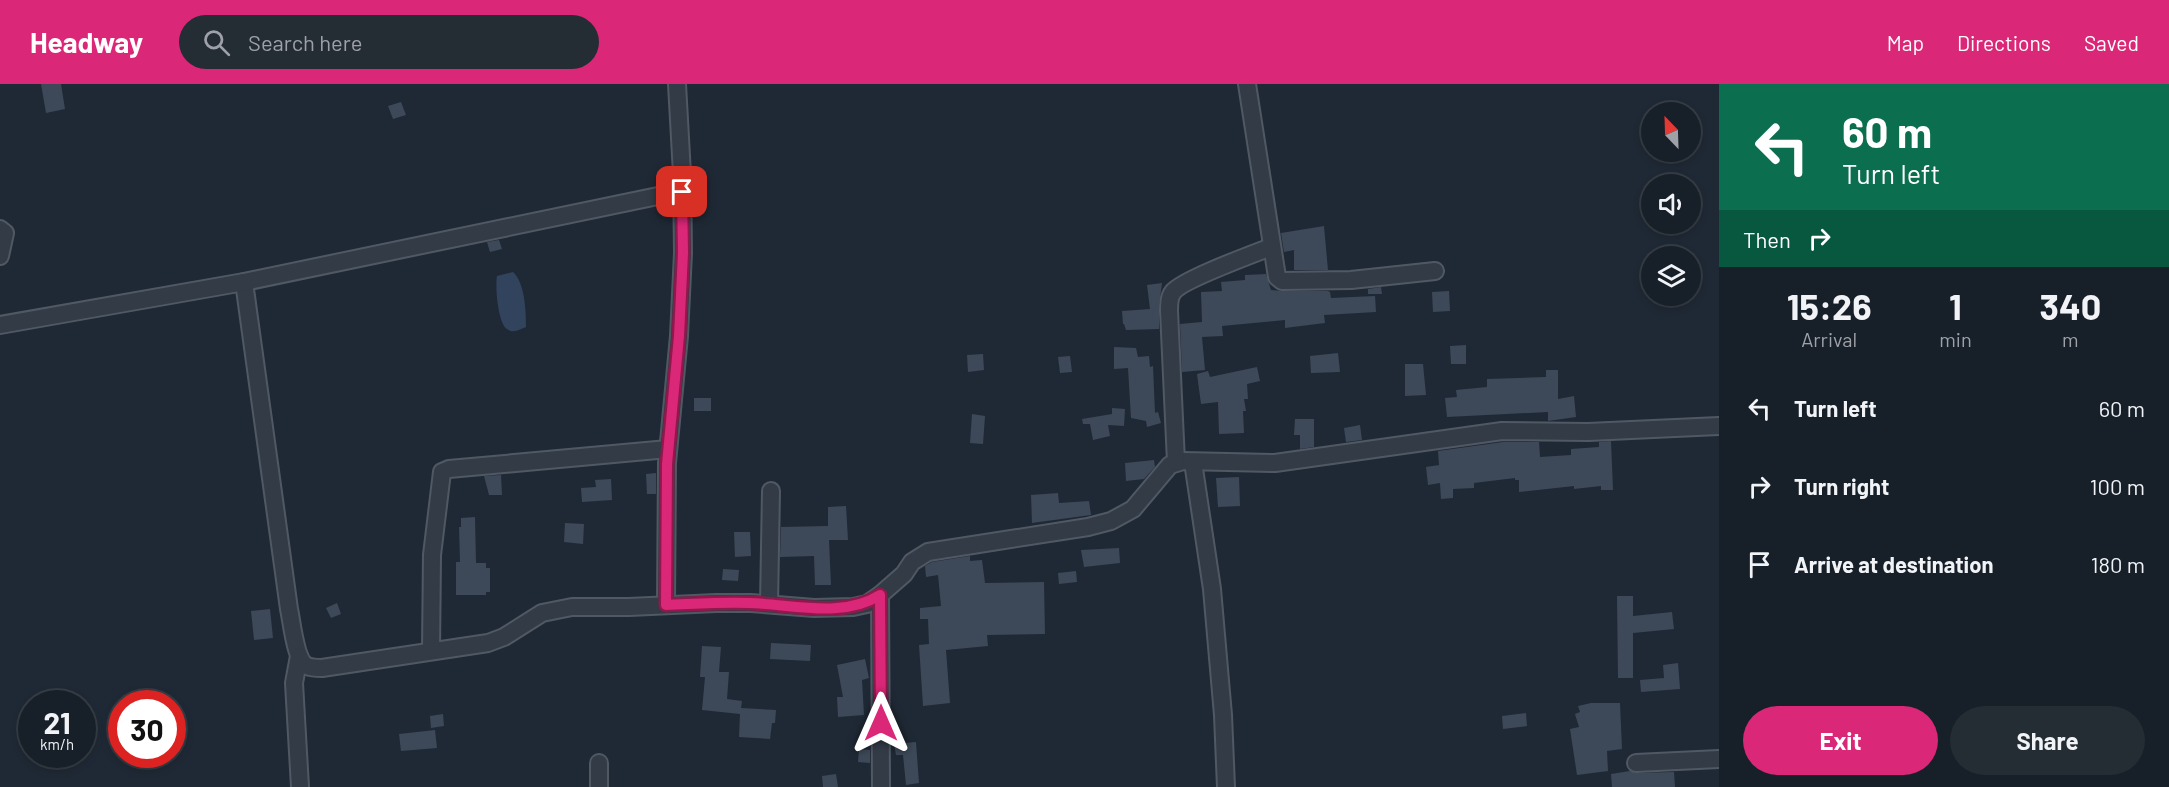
<!DOCTYPE html>
<html lang="en">
<head>
<meta charset="utf-8">
<style>
  :root { --surface:#171f28; --page:#242c34; --text:#f1f3f6; --muted:#9ea2a8; --line:#363d45; --accent:#db2777 }
  body { margin:0; font-family:Barlow,sans-serif; background:var(--page); color:var(--text); height:100vh; display:flex; flex-direction:column; font-size:22px; white-space:nowrap }
  * { box-sizing:border-box; margin:0 }
  p { font-size:20px; color:var(--muted) }
  .icon { flex:none; width:33px; height:33px; fill:none; stroke:currentColor; stroke-width:2; stroke-linecap:round; stroke-linejoin:round }
  .map { position:relative; flex:1; overflow:hidden }
  .details { display:flex; flex-direction:column; background:var(--surface); width:450px }
  .details>* { flex:none }
  .guide { background:#0b6e4f; color:#fff; overflow:hidden }
  .needle { width:39px; rotate:337deg }
  .controls { position:absolute; left:1641px; top:18px; display:grid; gap:12px }
  .controls a { display:grid; place-items:center; width:60px; height:60px; border-radius:50%; background:var(--surface); box-shadow:0 3px 9px #0003,0 0 0 2px var(--line); font-size:30px }
  .speed { position:absolute; left:18px; top:606px; display:flex; gap:12px; font-size:30px; font-weight:700; text-align:center }
  .speed>* { display:grid; place-content:center; width:78px; height:78px; border-radius:50%; background:var(--surface); box-shadow:0 3px 9px #0003,0 0 0 2px var(--line); line-height:1 }
  .speed small { font-size:15px; font-weight:400 }
  .speed .limit { border:9px solid #d22; background:#fff; color:#111 }
  .pin { position:absolute; display:grid; place-items:center; width:51px; height:51px; color:#fff; margin:-26px; border-radius:12px; box-shadow:0 3px 9px #0006 }
  .me { position:absolute; width:66px; margin:-33px; rotate:0deg; stroke-linejoin:round; filter:drop-shadow(0 0 4px #0008) }
  .turn { display:flex; align-items:center; gap:21px; height:126px; padding:0 24px; font-size:27px }
  .turn .icon { width:78px; height:78px; stroke-width:2.5 }
  .turn b { display:block; font-size:42px; line-height:51px }
  .then { display:flex; align-items:center; height:57px; padding:0 24px; background:#0003; gap:12px; font-size:22px }
  .eta { display:flex; justify-content:space-evenly; align-items:center; height:102px; text-align:center }
  .eta b { font-size:36px; font-weight:700; line-height:42px }
  .primary-button { display:flex; gap:12px; margin-top:auto; padding:12px 24px }
  .primary-button a { flex:1; height:69px; border-radius:36px; background:var(--accent); color:#fff; font-size:24px; font-weight:700; line-height:69px; text-align:center }
  .primary-button a+a { background:var(--page); color:var(--text) }
  ul { padding:0; list-style:none }
  li { display:flex; align-items:center; gap:18px; height:78px; padding:0 24px }
  li div { flex:1 }
  li b { display:block; font-size:22px }
  li em { font-style:normal }
  header { display:flex; align-items:center; gap:36px; box-sizing:border-box; height:84px; padding:0 30px; background:var(--accent); color:#fff }
  header strong { font-size:28px }
  nav { display:flex; gap:33px; margin-inline-start:auto; font-size:21px }
  .search { width:420px; height:54px; background:var(--page); display:flex; align-items:center; gap:15px; box-sizing:border-box; padding:0 21px; border-radius:33px; color:var(--muted); font-size:22px }
  main { display:flex; flex:1; min-height:0 }
  .map>svg:first-child { display:block }
  .water { fill:#32445d }
  .building { fill:#3d4958 }
  .lines { fill:none; stroke-linecap:round; stroke-linejoin:round }
  .minor-casing { stroke:#505864; stroke-width:20 }
  .minor { stroke:#323b46; stroke-width:16 }
  .route-casing { stroke:#8e194d; stroke-width:15 }
  .route { stroke:#db2777; stroke-width:10 }
</style>
</head>
<body>
<header>
<strong>Headway</strong>
<div class="search"><svg class="icon" aria-label="search" viewBox="0 0 24 24"><circle cx="10" cy="10" r="6"/><path d="M15 15l6 6"/></svg>Search here</div>
<nav><a>Map</a><a>Directions</a><a>Saved</a></nav>
</header>
<main>
<div class="map">
<svg width="1719" height="703" viewBox="0 0 1719 703">
  <rect width="100%" height="100%" fill="#1f2935"/>
  <path class="water" d="M 513,188 C 525,199 526,227 526,243 C 520,245 514,250 507,245 C 498,239 495,203 497,192 Z"/>
  <g class="building">
    <path d="M 41,0 L 61,0 L 65,25 L 46,29 Z"/>
    <path d="M 401,18 L 406,31 L 393,35 L 388,22 Z"/>
    <path d="M 1324,142 L 1328,186 L 1294,186 L 1294,166 L 1284,168 L 1281,149 Z"/>
    <path d="M 499,156 L 502,165 L 490,168 L 487,158 Z"/>
    <path d="M 1266,190 L 1271,206 L 1282,207 L 1328,207 L 1330,208 L 1331,214 L 1375,212 L 1376,228 L 1324,231 L 1325,239 L 1285,244 L 1285,236 L 1222,242 L 1223,252 L 1202,253 L 1205,286 L 1182,288 L 1180,240 L 1202,238 L 1201,208 L 1222,207 L 1221,198 L 1245,196 L 1245,191 Z"/>
    <path d="M 1162,199 L 1159,222 L 1159,245 L 1126,246 L 1124,240 L 1123,240 L 1122,227 L 1150,225 L 1147,201 Z"/>
    <path d="M 1381,203 L 1382,210 L 1368,210 L 1368,205 Z"/>
    <path d="M 1449,207 L 1450,227 L 1433,228 L 1432,208 Z"/>
    <path d="M 1466,261 L 1466,280 L 1451,280 L 1450,262 Z"/>
    <path d="M 1114,263 L 1136,264 L 1138,273 L 1149,272 L 1150,283 L 1153,282 L 1155,329 L 1158,328 L 1161,339 L 1147,343 L 1146,337 L 1131,334 L 1128,284 L 1114,285 Z"/>
    <path d="M 1338,269 L 1340,288 L 1311,289 L 1310,272 Z"/>
    <path d="M 983,270 L 984,286 L 968,288 L 967,271 Z"/>
    <path d="M 1070,272 L 1072,288 L 1060,289 L 1058,273 Z"/>
    <path d="M 1405,280 L 1423,280 L 1426,311 L 1405,312 Z"/>
    <path d="M 1257,283 L 1260,297 L 1247,300 L 1248,315 L 1244,315 L 1246,327 L 1243,327 L 1244,349 L 1219,350 L 1218,318 L 1201,320 L 1197,290 L 1208,287 L 1210,293 Z"/>
    <path d="M 1546,286 L 1558,286 L 1558,315 L 1574,312 L 1576,333 L 1548,337 L 1548,328 L 1447,333 L 1445,314 L 1457,313 L 1456,306 L 1487,303 L 1487,295 L 1546,293 Z"/>
    <rect x="694" y="314" width="17" height="13"/>
    <path d="M 1112,324 L 1125,325 L 1124,342 L 1108,341 L 1110,352 L 1093,356 L 1090,340 L 1083,340 L 1082,335 L 1112,330 Z"/>
    <path d="M 972,330 L 985,332 L 983,360 L 970,359 Z"/>
    <path d="M 1295,335 L 1314,335 L 1314,363 L 1300,365 L 1300,351 L 1294,351 Z"/>
    <path d="M 1360,341 L 1362,356 L 1346,358 L 1344,344 Z"/>
    <path d="M 1611,357 L 1613,406 L 1601,406 L 1601,402 L 1574,405 L 1574,402 L 1519,408 L 1519,396 L 1515,396 L 1515,394 L 1474,399 L 1474,404 L 1453,405 L 1453,414 L 1441,415 L 1440,399 L 1428,401 L 1426,383 L 1439,381 L 1438,367 L 1503,358 L 1539,358 L 1540,373 L 1571,371 L 1571,365 L 1599,363 L 1599,358 Z"/>
    <path d="M 1154,376 L 1155,383 L 1144,395 L 1126,397 L 1125,379 Z"/>
    <path d="M 656,389 L 656,410 L 647,410 L 646,390 Z"/>
    <path d="M 501,391 L 502,411 L 489,411 L 484,392 Z"/>
    <path d="M 1239,393 L 1240,422 L 1218,423 L 1216,394 Z"/>
    <path d="M 611,395 L 612,416 L 582,418 L 581,404 L 596,403 L 595,396 Z"/>
    <path d="M 1058,409 L 1059,419 L 1089,417 L 1091,431 L 1032,439 L 1031,411 Z"/>
    <path d="M 846,422 L 848,456 L 829,456 L 831,501 L 815,501 L 814,472 L 780,473 L 781,443 L 828,442 L 828,423 Z"/>
    <path d="M 475,433 L 476,479 L 486,479 L 486,484 L 490,484 L 490,508 L 486,508 L 486,511 L 456,511 L 456,478 L 460,478 L 459,443 L 461,443 L 461,434 Z"/>
    <path d="M 565,439 L 584,440 L 583,460 L 564,458 Z"/>
    <path d="M 734,448 L 750,448 L 751,472 L 735,473 Z"/>
    <path d="M 1119,464 L 1120,479 L 1084,483 L 1081,466 Z"/>
    <path d="M 970,472 L 970,477 L 982,476 L 985,499 L 1044,498 L 1045,550 L 987,551 L 988,562 L 946,566 L 950,619 L 923,622 L 919,561 L 929,560 L 928,535 L 920,535 L 920,524 L 941,522 L 938,491 L 926,493 L 925,482 L 932,478 Z"/>
    <path d="M 723,485 L 739,486 L 738,497 L 722,496 Z"/>
    <path d="M 1076,487 L 1077,498 L 1059,500 L 1058,489 Z"/>
    <path d="M 1617,512 L 1633,512 L 1633,532 L 1672,528 L 1674,545 L 1633,549 L 1633,594 L 1618,594 Z"/>
    <path d="M 337,519 L 341,530 L 331,534 L 326,524 Z"/>
    <path d="M 270,525 L 273,554 L 254,556 L 251,527 Z"/>
    <path d="M 771,559 L 811,561 L 810,577 L 770,575 Z"/>
    <path d="M 702,562 L 721,563 L 719,588 L 729,588 L 727,615 L 742,617 L 741,624 L 776,626 L 775,639 L 772,639 L 770,655 L 739,653 L 740,630 L 702,626 L 705,593 L 700,593 Z"/>
    <path d="M 865,575 L 869,594 L 862,596 L 864,631 L 838,633 L 837,613 L 843,613 L 837,581 Z"/>
    <path d="M 1678,579 L 1680,605 L 1641,608 L 1640,596 L 1664,594 L 1663,581 Z"/>
    <path d="M 1591,619 L 1620,619 L 1622,665 L 1607,667 L 1608,687 L 1577,691 L 1570,645 L 1579,643 L 1575,630 L 1580,628 L 1578,622 Z"/>
    <path d="M 1526,629 L 1527,642 L 1503,645 L 1502,632 Z"/>
    <path d="M 443,630 L 444,642 L 431,644 L 430,632 Z"/>
    <path d="M 435,646 L 437,664 L 401,667 L 399,650 Z"/>
    <path d="M 916,658 L 919,699 L 906,701 L 903,671 L 896,671 L 894,660 Z"/>
    <path d="M 859,665 L 870,666 L 870,679 L 858,678 Z"/>
    <path d="M 1630,687 L 1636,689 L 1674,688 L 1675,703 L 1612,703 L 1611,690 Z"/>
    <path d="M 836,690 L 838,703 L 823,703 L 822,692 Z"/>
  </g>
  <g class="lines">
    <defs>
      <g id="minor">
        <path d="M 1247,0 L 1277,193 L 1282,197 L 1351,196 L 1435,187"/>
        <path d="M 0,145 L 5,149 L 0,172"/>
        <path d="M 244,198 L 289,525 C 292,538 295,576 307,582 C 312,584 317,584 322,584 L 488,559 L 504,553 L 542,529 L 572,523 L 629,523 L 716,519 L 751,519 L 814,524 L 853,523 L 867,520 L 880,511 L 904,490 L 912,478 L 928,468 L 1088,443 L 1111,437 L 1133,425 L 1170,381 L 1183,377 L 1275,379 L 1502,347 L 1588,348 L 1719,342"/>
        <path d="M 0,241 L 244,198 L 682,107"/>
        <path d="M 1176,378 L 1169,227 C 1169,221 1169,213 1173,208 C 1182,196 1253,170 1271,163"/>
        <path d="M 1193,378 L 1212,505 L 1223,631 L 1226,703"/>
        <path d="M 880,511 L 881,703"/>
        <path d="M 769,520 L 771,407"/>
        <path d="M 666,521 L 667,379 L 679,252 L 683,169 L 682,90 L 677,0"/>
        <path d="M 431,566 L 432,471 L 442,388 L 449,385 L 668,365"/>
        <path d="M 299,572 L 294,599 L 300,703"/>
        <path d="M 1636,679 L 1719,675"/>
        <path d="M 599,703 L 599,679"/>
      </g>
    </defs>
    <use href="#minor" class="minor-casing"/>
    <use href="#minor" class="minor"/>
  </g>
  <g class="lines">
    <defs>
      <path id="route" d="M 682,108 L 683,169 L 679,252 L 667,380 L 666,521 C 694,520 721,518 749,519 C 792,520 842,535 880,511 L 881,639"/>
    </defs>
    <use href="#route" class="route-casing"/>
    <use href="#route" class="route"/>
  </g>
</svg>
<div class="controls">
<a><svg class="needle" viewBox="-14 -14 28 28"><path d="M0-13l5 13h-10z" fill="#e53935"/><path d="M0 13l5-13h-10z" fill="#9ea2a8"/></svg></a>
<a><svg class="icon" aria-label="sound" viewBox="0 0 24 24"><path d="M4 9h4l5-4v14l-5-4H4zM17 9q2 3 0 6"/></svg></a>
<a><svg class="icon" aria-label="layers" viewBox="0 0 24 24"><path d="M12 4l9 5-9 5-9-5zM3 14l9 5 9-5"/></svg></a>
</div>
<div class="speed"><div>21<small>km/h</small></div><div class="limit">30</div></div>
<div class="pin" style="left:682px;top:108px;background:#d93025"><svg class="icon" aria-label="arrive" viewBox="0 0 24 24"><path d="M6 21V4h12l-3 4 3 4H6"/></svg></div>
<svg class="me" style="left:881px;top:639px" viewBox="-20 -20 40 40"><path d="M0-17L14 15 0 8-14 15z" fill="#db2777" stroke="#fff" stroke-width="4"/></svg>
</div>
<section class="details">
<div class="guide">
<div class="turn"><svg class="icon" aria-label="left" viewBox="0 0 24 24"><path d="M17 20v-9H6M10 6l-5 5 5 5"/></svg><div><b>60 m</b>Turn left</div></div>
<div class="then">Then<svg class="icon" aria-label="right" viewBox="0 0 24 24"><path d="M7 20v-9h11M14 6l5 5-5 5"/></svg></div>
</div>
<div class="eta">
<div><b>15:26</b><p>Arrival</p></div>
<div><b>1</b><p>min</p></div>
<div><b>340</b><p>m</p></div>
</div>
<ul>
<li><svg class="icon" aria-label="left" viewBox="0 0 24 24"><path d="M17 20v-9H6M10 6l-5 5 5 5"/></svg><div><b>Turn left</b></div><em>60 m</em></li>
<li><svg class="icon" aria-label="right" viewBox="0 0 24 24"><path d="M7 20v-9h11M14 6l5 5-5 5"/></svg><div><b>Turn right</b></div><em>100 m</em></li>
<li><svg class="icon" aria-label="arrive" viewBox="0 0 24 24"><path d="M6 21V4h12l-3 4 3 4H6"/></svg><div><b>Arrive at destination</b></div><em>180 m</em></li>
</ul>
<div class="primary-button"><a>Exit</a><a>Share</a></div>
</section>
</main>
</body>
</html>
